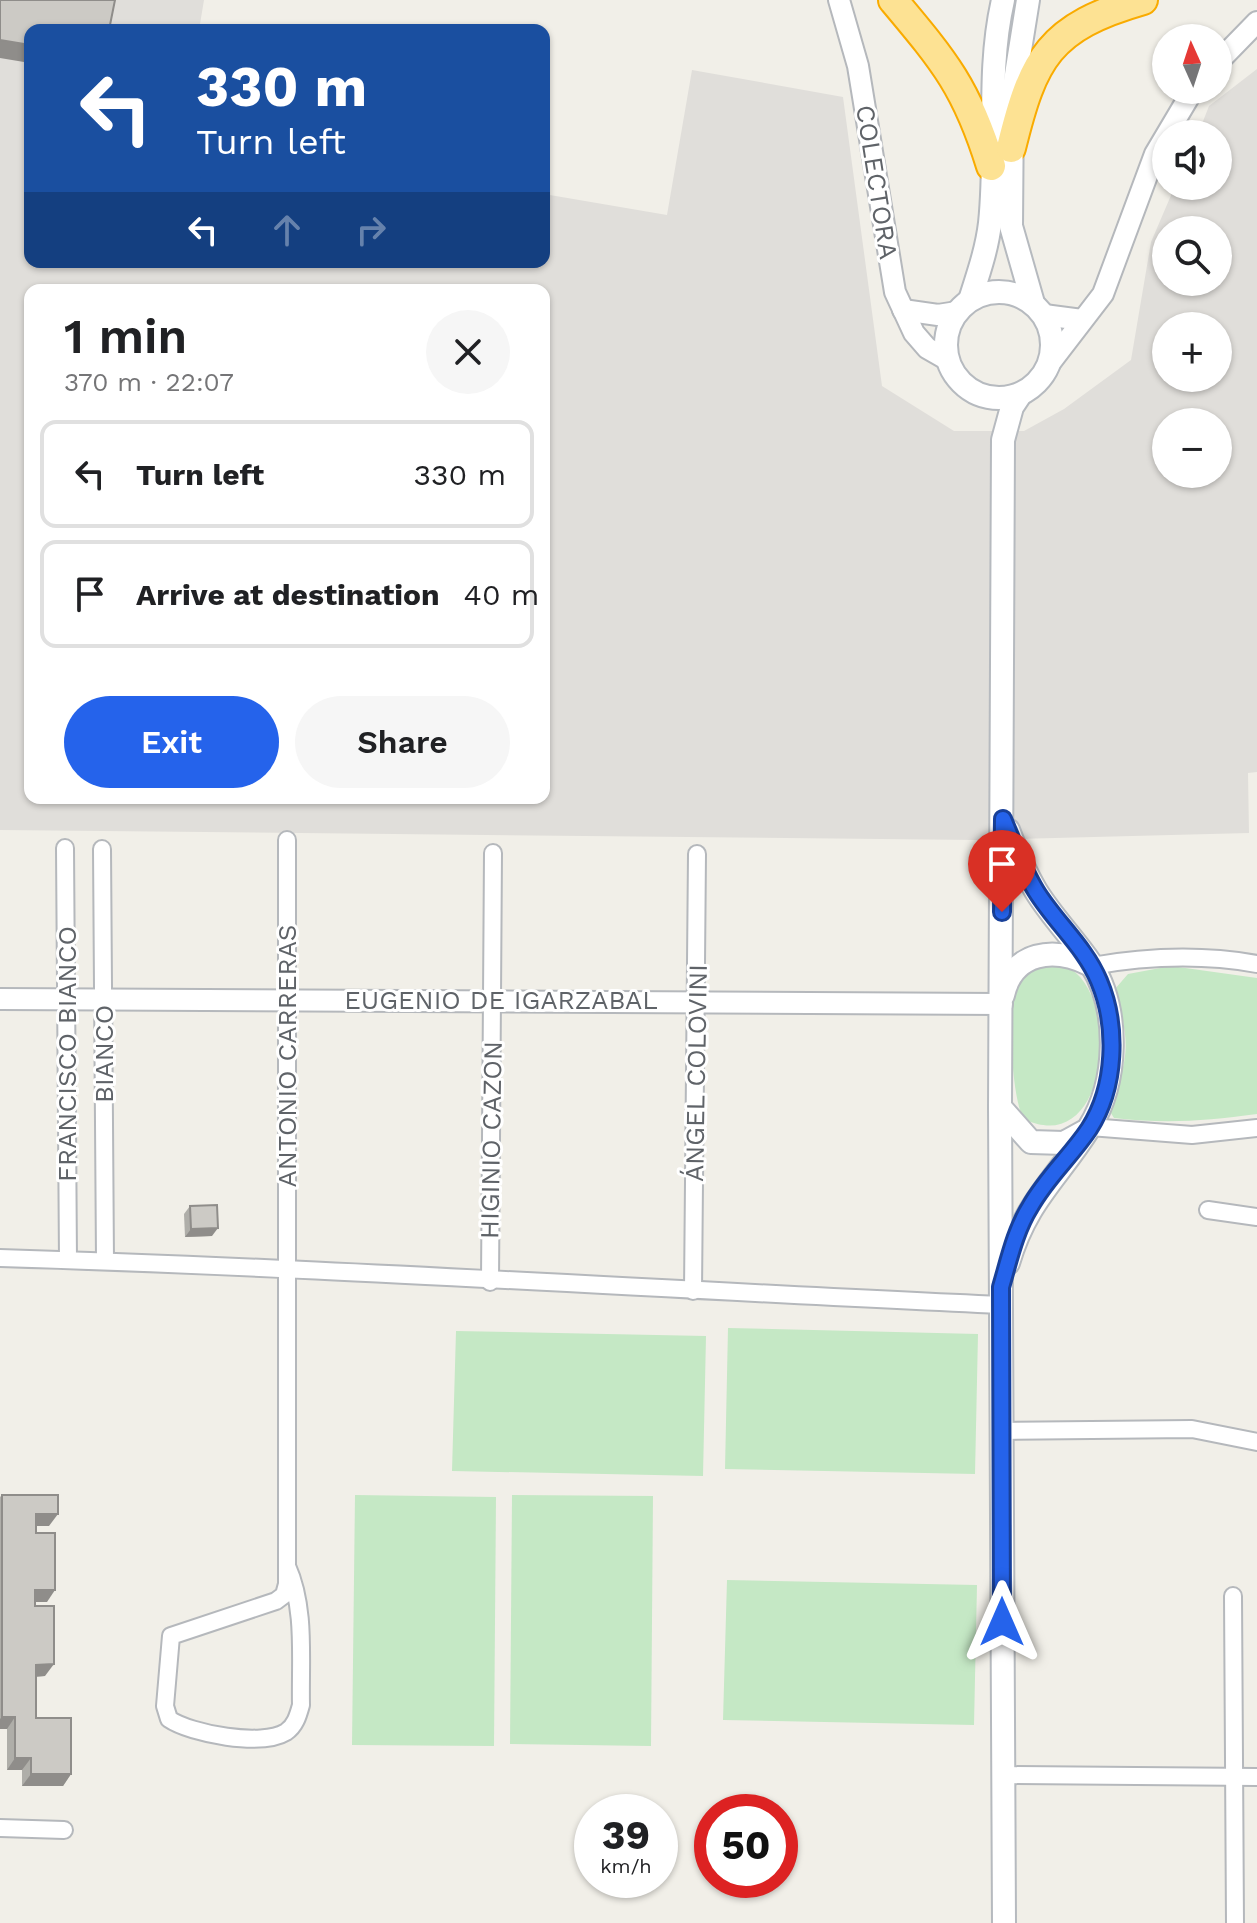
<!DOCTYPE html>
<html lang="en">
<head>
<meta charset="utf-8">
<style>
  :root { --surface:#fff; --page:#f6f6f6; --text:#202124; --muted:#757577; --line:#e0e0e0; --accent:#2563eb }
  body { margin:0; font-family:"Work Sans",sans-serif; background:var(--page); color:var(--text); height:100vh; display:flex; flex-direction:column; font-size:30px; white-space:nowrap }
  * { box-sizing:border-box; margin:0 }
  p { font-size:26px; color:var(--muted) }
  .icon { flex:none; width:44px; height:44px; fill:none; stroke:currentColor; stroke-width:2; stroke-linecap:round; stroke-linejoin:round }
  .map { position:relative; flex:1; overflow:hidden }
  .details { position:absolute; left:24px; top:284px; width:526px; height:520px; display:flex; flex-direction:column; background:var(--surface); border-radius:16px; box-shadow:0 2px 6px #0004 }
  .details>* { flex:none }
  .top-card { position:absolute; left:24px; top:24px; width:526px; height:244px; border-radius:16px; box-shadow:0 2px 6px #0004; background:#1a4fa0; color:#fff; overflow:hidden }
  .needle { width:52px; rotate:357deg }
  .tools { position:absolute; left:1152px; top:24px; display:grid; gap:16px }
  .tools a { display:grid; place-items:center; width:80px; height:80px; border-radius:50%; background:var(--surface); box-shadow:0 2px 6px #0004; font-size:40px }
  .speed { position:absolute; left:574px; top:1794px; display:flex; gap:16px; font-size:40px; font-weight:700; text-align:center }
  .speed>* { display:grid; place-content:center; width:104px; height:104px; border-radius:50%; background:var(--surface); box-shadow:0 2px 6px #0004; line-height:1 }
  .speed small { font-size:20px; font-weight:400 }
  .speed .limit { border:12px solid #d22; background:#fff; color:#111 }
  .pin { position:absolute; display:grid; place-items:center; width:68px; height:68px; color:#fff; margin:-82px -34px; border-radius:50% 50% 50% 0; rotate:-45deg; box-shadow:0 0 8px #0007 }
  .pin .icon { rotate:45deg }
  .me { position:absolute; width:88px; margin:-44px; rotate:0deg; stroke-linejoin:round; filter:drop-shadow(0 0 6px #0008) }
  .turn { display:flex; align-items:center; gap:28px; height:168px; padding:0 40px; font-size:36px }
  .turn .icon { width:104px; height:104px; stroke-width:2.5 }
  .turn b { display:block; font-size:56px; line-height:68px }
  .lanes { display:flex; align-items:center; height:76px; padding:0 40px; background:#0003; justify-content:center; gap:40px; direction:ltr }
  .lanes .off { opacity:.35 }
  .round { display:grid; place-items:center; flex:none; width:84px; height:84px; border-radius:42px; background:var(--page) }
  .summary { display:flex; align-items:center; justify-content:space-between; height:136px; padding:0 40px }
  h1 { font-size:48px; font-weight:600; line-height:60px }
  .primary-button { display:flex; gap:16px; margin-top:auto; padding:16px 40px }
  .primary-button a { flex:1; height:92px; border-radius:48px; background:var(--accent); color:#fff; font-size:32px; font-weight:600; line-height:92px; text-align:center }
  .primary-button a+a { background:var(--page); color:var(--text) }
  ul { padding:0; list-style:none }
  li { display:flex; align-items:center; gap:24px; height:108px; margin:0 16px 12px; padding:0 24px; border:4px solid var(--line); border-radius:16px }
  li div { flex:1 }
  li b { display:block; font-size:30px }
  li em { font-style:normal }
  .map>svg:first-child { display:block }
  .industrial { fill:#e0deda; fill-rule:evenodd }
  .green { fill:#c5e8c5 }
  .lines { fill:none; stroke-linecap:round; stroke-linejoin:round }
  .minor-casing { stroke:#b5b8bc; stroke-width:20 }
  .tertiary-casing { stroke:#b5b8bc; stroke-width:24 }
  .secondary-casing { stroke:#b6babf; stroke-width:26 }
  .motorway-casing { stroke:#f9ab00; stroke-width:32 }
  .minor { stroke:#fff; stroke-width:16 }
  .tertiary { stroke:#fff; stroke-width:20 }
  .secondary { stroke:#fff; stroke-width:22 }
  .motorway { stroke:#fde293; stroke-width:28 }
  .wall { fill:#afaea9 }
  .shaded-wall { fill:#8f8d8a }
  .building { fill:#cccac5; stroke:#8f8d8a; stroke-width:2 }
  .route-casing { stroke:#184099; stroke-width:20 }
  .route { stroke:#2563eb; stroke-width:14 }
  .labels { text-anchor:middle; stroke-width:6; stroke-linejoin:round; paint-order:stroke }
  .street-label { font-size:26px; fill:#5f6368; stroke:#fff }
</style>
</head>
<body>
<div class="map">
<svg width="1257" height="1923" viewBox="0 0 1257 1923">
  <rect width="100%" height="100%" fill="#f1efe8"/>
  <path class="industrial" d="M 0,0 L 204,0 L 199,30 L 30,30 L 30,262 L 544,262 L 544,194 L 667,215 L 692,70 L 843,97 L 882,386 L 954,431 L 1024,431 L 1064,409 L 1131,360 L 1151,242 L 1175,186 L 1218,186 L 1218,134 L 1198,134 L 1209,106 L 1257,69 L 1257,772 L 1248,773 L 1249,833 L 977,840 L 0,830 ZM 1166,230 L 1218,230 L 1218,282 L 1166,282 ZM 30,290 L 544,290 L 544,798 L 30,798 ZM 1166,326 L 1218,326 L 1218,378 L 1166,378 ZM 1166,422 L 1218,422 L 1218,474 L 1166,474 Z"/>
  <g class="green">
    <path d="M 1041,964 C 1051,965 1063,964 1071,969 C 1122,1003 1107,1159 1024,1119 C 1011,1099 1007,1006 1018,984 C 1023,973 1031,970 1041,964 Z"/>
    <path d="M 1171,966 L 1257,978 L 1257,1114 C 1205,1121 1167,1124 1114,1118 L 1109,1110 C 1129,1056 1131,1046 1115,989 L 1128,974 Z"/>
    <path d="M 728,1328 L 978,1334 L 975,1474 L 725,1469 Z"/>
    <path d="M 456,1331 L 706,1336 L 703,1476 L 452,1471 Z"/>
    <path d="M 355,1495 L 496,1497 L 494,1746 L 352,1745 Z"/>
    <path d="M 512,1495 L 653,1496 L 651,1746 L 510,1744 Z"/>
    <path d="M 727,1580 L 977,1585 L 974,1725 L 723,1720 Z"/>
  </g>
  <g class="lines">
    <defs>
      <g id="minor">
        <path d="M 65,848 L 68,1260"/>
        <path d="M 102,849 L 105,1260"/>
        <path d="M 1092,966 C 1148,956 1201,954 1257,964"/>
        <path d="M 1090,1127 L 1192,1135 L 1257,1128"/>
        <path d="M 1208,1210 L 1257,1217"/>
        <path d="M 0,1258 C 334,1268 667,1290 1001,1305"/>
        <path d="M 490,1282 L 493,853"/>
        <path d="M 693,1291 L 697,854"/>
        <path d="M 1002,1431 L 1192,1429 L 1257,1442"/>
        <path d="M 287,1566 C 306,1608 300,1659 301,1705 C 298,1716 295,1726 286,1732 C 262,1747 191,1734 169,1719 L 165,1706 L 171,1636 L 276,1601 L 284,1595 L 287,1584 L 287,840"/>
        <path d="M 1233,1596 L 1235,1923"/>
        <path d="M 1002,1775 L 1257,1777"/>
        <path d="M 0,1828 L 64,1830"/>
      </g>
      <g id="tertiary">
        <path d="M 839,0 L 858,66 L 895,292 L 914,333 L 927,348 L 948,360"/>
        <path d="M 1218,62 L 1257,22"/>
        <path d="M 903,310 L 938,315 L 957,312"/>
        <path d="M 1044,315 L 1082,320"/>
        <path d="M 1050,363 L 1103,294 L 1155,154 L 1193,90"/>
        <path d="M 0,999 L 1002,1004"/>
      </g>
      <g id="secondary">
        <path d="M 1028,0 L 1012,100 L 1011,226 L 1033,303"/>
        <circle cx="999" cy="345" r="53"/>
        <path d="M 970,300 C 978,275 987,249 990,223 C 998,148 986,74 1003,0"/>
        <path d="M 1008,830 C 1016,851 1024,871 1036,891 C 1052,917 1074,939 1091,964 C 1120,1010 1118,1082 1089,1128 C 1057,1179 1026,1201 1008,1263"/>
        <path d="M 1003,995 C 1013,951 1054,947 1089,964"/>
        <path d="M 1000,1107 L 1031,1142 L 1064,1143 L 1084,1132"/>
        <path d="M 1004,1923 L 1000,1107 L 1003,440 L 1012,407 L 1020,395"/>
      </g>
      <g id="motorway">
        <path d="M 893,0 C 945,62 967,88 991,166"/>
        <path d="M 1011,148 C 1033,58 1049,27 1143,0"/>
      </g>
    </defs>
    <use href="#minor" class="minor-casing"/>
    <use href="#tertiary" class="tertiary-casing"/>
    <use href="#secondary" class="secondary-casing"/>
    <use href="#motorway" class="motorway-casing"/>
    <use href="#minor" class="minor"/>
    <use href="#tertiary" class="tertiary"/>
    <use href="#secondary" class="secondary"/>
    <use href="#motorway" class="motorway"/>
  </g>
  <g class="wall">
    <path d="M 190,1206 L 212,1236 L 185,1237 L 184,1214 Z"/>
    <path d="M 2,1495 L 49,1526 L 36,1526 L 47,1602 L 35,1602 L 45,1676 L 36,1677 L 36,1718 L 71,1774 L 63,1786 L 22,1786 L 22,1770 L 7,1770 L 7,1729 L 0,1729 L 0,1497 Z"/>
  </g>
  <g class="shaded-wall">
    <path d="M 0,40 L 30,45 L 30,63 L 0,58 Z"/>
    <path d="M 218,1228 L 212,1236 L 185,1237 L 191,1229 Z"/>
    <path d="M 36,1514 L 58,1514 L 49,1526 L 28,1526 Z"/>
    <path d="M 35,1590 L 55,1590 L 47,1602 L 27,1602 Z"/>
    <path d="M 54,1664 L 45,1676 L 27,1677 L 36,1665 Z"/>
    <path d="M 2,1717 L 15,1717 L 7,1729 L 0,1729 L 0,1719 Z"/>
    <path d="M 15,1758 L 31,1758 L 22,1770 L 7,1770 Z"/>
    <path d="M 31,1774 L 71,1774 L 63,1786 L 22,1786 Z"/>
  </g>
  <g class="building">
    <path d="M 0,0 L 115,0 L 109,30 L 30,30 L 30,45 L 0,40 Z"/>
    <path d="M 217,1205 L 218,1228 L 191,1229 L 190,1206 Z"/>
    <path d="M 2,1495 L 58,1495 L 58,1514 L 36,1514 L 36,1533 L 55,1533 L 55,1590 L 35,1590 L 35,1606 L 54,1606 L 54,1664 L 36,1665 L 36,1718 L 71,1718 L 71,1774 L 31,1774 L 31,1758 L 15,1758 L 15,1717 L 2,1717 Z"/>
  </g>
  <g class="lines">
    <defs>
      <path id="route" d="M 1002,1622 L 1001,1287 C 1009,1260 1015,1231 1030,1207 C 1046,1178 1071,1156 1089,1129 C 1116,1087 1118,1026 1099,981 C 1085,947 1055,922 1036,891 C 1022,868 1013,843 1003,819 L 1002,912"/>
    </defs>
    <use href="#route" class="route-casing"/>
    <use href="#route" class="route"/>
  </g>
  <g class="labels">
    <g class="street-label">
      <text transform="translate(877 182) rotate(81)" y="9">COLECTORA</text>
      <text x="501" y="1009">EUGENIO DE IGARZABAL</text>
      <text transform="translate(67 1054) rotate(-90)" y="9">FRANCISCO BIANCO</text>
      <text transform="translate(104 1054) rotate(-90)" y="9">BIANCO</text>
      <text transform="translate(287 1056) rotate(-90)" y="9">ANTONIO CARRERAS</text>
      <text transform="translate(696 1073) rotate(-89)" y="9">ÁNGEL COLOVINI</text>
      <text transform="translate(491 1140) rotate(-89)" y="9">HIGINIO CAZON</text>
    </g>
  </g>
</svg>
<div class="tools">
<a><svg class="needle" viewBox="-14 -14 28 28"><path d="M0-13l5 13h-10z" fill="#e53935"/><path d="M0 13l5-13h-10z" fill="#757577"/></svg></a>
<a><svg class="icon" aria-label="sound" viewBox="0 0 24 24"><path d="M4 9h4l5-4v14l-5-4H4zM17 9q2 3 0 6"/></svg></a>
<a><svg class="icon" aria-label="search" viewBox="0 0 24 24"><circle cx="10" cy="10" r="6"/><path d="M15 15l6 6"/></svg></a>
<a>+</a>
<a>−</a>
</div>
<div class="speed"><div>39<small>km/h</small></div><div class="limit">50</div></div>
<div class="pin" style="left:1002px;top:912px;background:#d93025"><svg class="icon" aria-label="arrive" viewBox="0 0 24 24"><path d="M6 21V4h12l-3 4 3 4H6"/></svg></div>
<svg class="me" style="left:1002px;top:1622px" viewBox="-20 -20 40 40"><path d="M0-17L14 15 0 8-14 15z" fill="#2563eb" stroke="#fff" stroke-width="4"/></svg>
<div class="top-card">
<div class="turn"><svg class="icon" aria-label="left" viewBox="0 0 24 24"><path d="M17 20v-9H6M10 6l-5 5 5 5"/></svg><div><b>330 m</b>Turn left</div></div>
<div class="lanes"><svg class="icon" aria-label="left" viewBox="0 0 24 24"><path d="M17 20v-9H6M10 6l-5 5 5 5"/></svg><svg class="icon off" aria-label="ahead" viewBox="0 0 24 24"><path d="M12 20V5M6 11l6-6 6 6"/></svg><svg class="icon off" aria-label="right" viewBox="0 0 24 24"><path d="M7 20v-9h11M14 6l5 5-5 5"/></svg></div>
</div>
<section class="details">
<div class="summary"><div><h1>1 min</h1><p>370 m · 22:07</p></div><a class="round"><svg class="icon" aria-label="close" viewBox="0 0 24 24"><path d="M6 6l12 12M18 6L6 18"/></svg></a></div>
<ul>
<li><svg class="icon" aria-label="left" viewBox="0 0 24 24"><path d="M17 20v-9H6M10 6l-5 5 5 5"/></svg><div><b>Turn left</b></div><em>330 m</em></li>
<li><svg class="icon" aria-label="arrive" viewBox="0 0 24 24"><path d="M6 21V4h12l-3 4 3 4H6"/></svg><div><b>Arrive at destination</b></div><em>40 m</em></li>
</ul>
<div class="primary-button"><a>Exit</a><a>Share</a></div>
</section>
</div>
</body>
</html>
